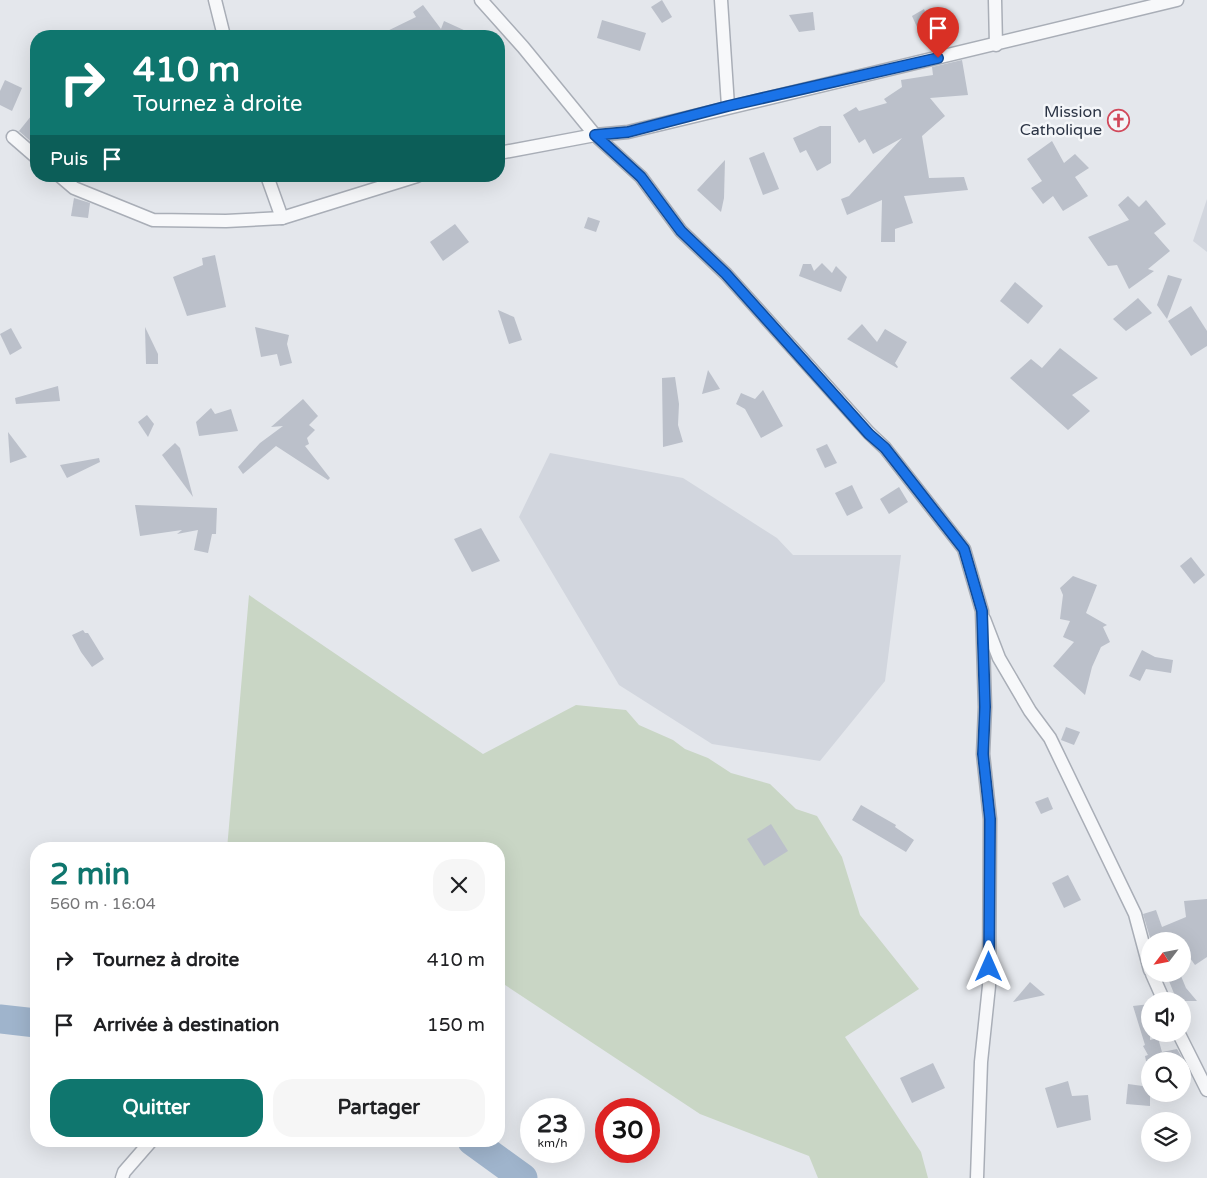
<!DOCTYPE html>
<html lang="fr">
<head>
<meta charset="utf-8">
<style>
  :root { --surface:#fff; --page:#f6f6f6; --text:#202124; --muted:#757577; --accent:#0f766e }
  body { margin:0; font-family:"Varela Round",sans-serif; background:var(--page); color:var(--text); height:100vh; display:flex; flex-direction:column; font-size:19px; white-space:nowrap }
  * { box-sizing:border-box; margin:0 }
  p { font-size:16px; color:var(--muted) }
  .icon { flex:none; width:28px; height:28px; fill:none; stroke:currentColor; stroke-width:2; stroke-linecap:round; stroke-linejoin:round }
  .map { position:relative; flex:1; overflow:hidden }
  .panel { position:absolute; left:30px; top:842px; width:475px; height:305px; display:flex; flex-direction:column; background:var(--surface); border-radius:20px; box-shadow:0 5px 20px #0002 }
  .panel>* { flex:none }
  .top-card { position:absolute; left:30px; top:30px; width:475px; height:152px; border-radius:20px; box-shadow:0 5px 20px #0002; background:#0f766e; color:#fff; overflow:hidden }
  .needle { width:32px; rotate:238deg }
  .controls { position:absolute; left:1141px; top:932px; display:grid; gap:10px }
  .controls a { display:grid; place-items:center; width:50px; height:50px; border-radius:50%; background:var(--surface); box-shadow:0 5px 20px #0002; font-size:25px }
  .speed { position:absolute; left:520px; top:1098px; display:flex; gap:10px; font-size:25px; font-weight:700; text-align:center }
  .speed>* { display:grid; place-content:center; width:65px; height:65px; border-radius:50%; background:var(--surface); box-shadow:0 5px 20px #0002; line-height:1 }
  .speed small { font-size:12px; font-weight:400 }
  .speed .limit { border:8px solid #d22; background:#fff; color:#111 }
  .pin { position:absolute; display:grid; place-items:center; width:42px; height:42px; color:#fff; margin:-51px -21px; border-radius:50% 50% 50% 0; rotate:-45deg; box-shadow:0 0 5px #0007 }
  .pin .icon { rotate:45deg }
  .me { position:absolute; width:55px; margin:-28px; rotate:0deg; stroke-linejoin:round; filter:drop-shadow(0 0 4px #0008) }
  .turn { display:flex; align-items:center; gap:18px; height:105px; padding:0 20px; font-size:22px }
  .turn .icon { width:65px; height:65px; stroke-width:2.5 }
  .turn b { display:block; font-size:35px; line-height:42px }
  .then { display:flex; align-items:center; height:48px; padding:0 20px; background:#0003; gap:10px; font-size:19px }
  .round { display:grid; place-items:center; flex:none; width:52px; height:52px; border-radius:20px; background:var(--page) }
  .headline { display:flex; align-items:center; justify-content:space-between; height:85px; padding:0 20px }
  h1 { font-size:30px; font-weight:800; line-height:38px; color:var(--accent) }
  .cta { display:flex; gap:10px; margin-top:auto; padding:10px 20px }
  .cta a { flex:1; height:58px; border-radius:20px; background:var(--accent); color:#fff; font-size:20px; font-weight:800; line-height:58px; text-align:center }
  .cta a+a { background:var(--page); color:var(--text) }
  ul { padding:0; list-style:none }
  li { display:flex; align-items:center; gap:15px; height:65px; padding:0 20px }
  li div { flex:1 }
  li b { display:block; font-size:19px }
  li em { font-style:normal }
  .map>svg:first-child { display:block }
  .built { fill:#d2d6de }
  .green { fill:#c9d6c5 }
  .lines { fill:none; stroke-linecap:round; stroke-linejoin:round }
  .river { stroke:#9fb4cc; stroke-width:29 }
  .building { fill:#bbc0ca }
  .minor-casing { stroke:#a9aeb7; stroke-width:15 }
  .minor { stroke:#f7f8fa; stroke-width:12 }
  .route-casing { stroke:#114b97; stroke-width:12 }
  .route { stroke:#1a73e8; stroke-width:9 }
  .labels { text-anchor:middle; stroke-width:5; stroke-linejoin:round; paint-order:stroke }
  .poi-label { font-size:16px; fill:#2b3445; stroke:#f4f6f9; text-anchor:end }
</style>
</head>
<body>
<div class="map">
<svg width="1207" height="1178" viewBox="0 0 1207 1178">
  <rect width="100%" height="100%" fill="#e4e7ec"/>
  <g class="built">
    <path d="M 1207,199 L 1207,252 L 1193,241 Z"/>
    <path d="M 550,453 L 683,478 L 777,538 L 793,555 L 901,555 L 885,681 L 820,761 L 712,744 L 619,685 L 519,517 Z"/>
  </g>
  <path class="green" d="M 249,595 L 483,754 L 576,705 L 626,710 L 639,725 L 673,740 L 685,749 L 708,758 L 731,773 L 770,784 L 796,809 L 817,816 L 842,857 L 860,915 L 919,989 L 845,1037 L 921,1152 L 928,1178 L 818,1178 L 809,1156 L 700,1114 L 499,981 L 499,849 L 227,849 Z"/>
  <g class="lines">
    <g class="river">
      <path d="M 0,1019 L 36,1023"/>
      <path d="M 472,1141 L 523,1178"/>
    </g>
  </g>
  <g class="building">
    <path d="M 662,0 L 672,17 L 662,23 L 651,7 Z"/>
    <path d="M 423,5 L 441,29 L 444,21 L 477,36 L 377,36 L 416,17 L 413,12 Z"/>
    <path d="M 924,9 L 929,21 L 917,27 L 912,16 Z"/>
    <path d="M 813,12 L 815,30 L 799,32 L 789,15 Z"/>
    <path d="M 602,20 L 646,33 L 640,51 L 597,38 Z"/>
    <path d="M 962,60 L 968,95 L 930,98 L 945,116 L 922,136 L 929,178 L 964,177 L 968,190 L 904,196 L 913,223 L 895,229 L 895,242 L 881,242 L 882,200 L 847,215 L 841,199 L 849,196 L 902,138 L 873,154 L 865,139 L 859,143 L 843,115 L 856,107 L 859,111 L 887,103 L 884,99 L 902,87 L 901,80 L 933,75 L 932,67 Z"/>
    <path d="M 5,80 L 22,88 L 12,111 L 0,105 L 0,91 Z"/>
    <path d="M 36,110 L 36,146 L 19,131 Z"/>
    <path d="M 820,126 L 831,126 L 831,163 L 817,171 L 806,150 L 800,153 L 793,138 Z"/>
    <path d="M 1052,141 L 1064,163 L 1075,154 L 1089,168 L 1075,177 L 1088,196 L 1063,211 L 1053,196 L 1043,204 L 1031,188 L 1042,181 L 1027,159 Z"/>
    <path d="M 764,152 L 779,189 L 763,195 L 749,158 Z"/>
    <path d="M 725,160 L 724,198 L 721,212 L 697,190 Z"/>
    <path d="M 1128,196 L 1139,207 L 1146,200 L 1166,224 L 1154,233 L 1170,251 L 1148,269 L 1154,271 L 1129,289 L 1117,265 L 1108,266 L 1088,237 L 1129,220 L 1118,205 Z"/>
    <path d="M 74,198 L 90,203 L 88,218 L 71,216 Z"/>
    <path d="M 588,217 L 600,221 L 596,232 L 584,228 Z"/>
    <path d="M 455,224 L 469,242 L 443,261 L 430,242 Z"/>
    <path d="M 215,255 L 226,307 L 187,316 L 173,277 L 203,265 L 202,258 Z"/>
    <path d="M 822,263 L 832,273 L 836,266 L 847,277 L 841,292 L 799,276 L 803,264 L 811,264 L 814,271 Z"/>
    <path d="M 1168,275 L 1182,279 L 1167,319 L 1157,305 Z"/>
    <path d="M 1015,282 L 1043,306 L 1028,324 L 1000,301 Z"/>
    <path d="M 1138,298 L 1152,313 L 1126,331 L 1113,319 Z"/>
    <path d="M 1191,306 L 1207,331 L 1207,346 L 1191,356 L 1168,321 Z"/>
    <path d="M 498,310 L 514,317 L 522,340 L 509,344 Z"/>
    <path d="M 862,324 L 877,342 L 885,329 L 907,342 L 895,363 L 898,367 L 897,368 L 847,339 Z"/>
    <path d="M 145,327 L 158,354 L 158,364 L 146,364 Z"/>
    <path d="M 255,327 L 289,335 L 287,344 L 292,363 L 280,366 L 277,354 L 261,357 Z"/>
    <path d="M 11,328 L 22,348 L 10,355 L 0,334 Z"/>
    <path d="M 1060,348 L 1098,378 L 1072,395 L 1090,411 L 1068,430 L 1010,378 L 1031,359 L 1042,368 Z"/>
    <path d="M 708,370 L 720,389 L 702,394 Z"/>
    <path d="M 675,377 L 679,404 L 678,425 L 683,442 L 663,447 L 662,378 Z"/>
    <path d="M 58,386 L 60,401 L 16,404 L 15,398 Z"/>
    <path d="M 763,390 L 783,426 L 761,438 L 745,409 L 736,404 L 741,393 L 755,399 Z"/>
    <path d="M 303,399 L 318,416 L 309,425 L 315,430 L 307,438 L 309,444 L 305,446 L 330,478 L 328,480 L 276,446 L 243,474 L 238,467 L 260,443 L 283,426 L 271,427 Z"/>
    <path d="M 211,408 L 215,414 L 231,409 L 238,431 L 199,436 L 196,422 Z"/>
    <path d="M 147,415 L 154,424 L 148,437 L 138,422 Z"/>
    <path d="M 8,432 L 27,457 L 10,463 Z"/>
    <path d="M 175,443 L 180,448 L 193,497 L 162,455 Z"/>
    <path d="M 827,444 L 837,463 L 825,468 L 816,449 Z"/>
    <path d="M 99,458 L 100,462 L 67,478 L 60,465 Z"/>
    <path d="M 852,485 L 863,508 L 847,516 L 835,493 Z"/>
    <path d="M 899,487 L 908,502 L 889,514 L 880,499 Z"/>
    <path d="M 135,505 L 217,508 L 216,534 L 212,534 L 208,553 L 194,550 L 198,530 L 177,534 L 182,530 L 140,536 Z"/>
    <path d="M 481,528 L 500,561 L 472,572 L 454,539 Z"/>
    <path d="M 1191,557 L 1205,575 L 1194,584 L 1180,566 Z"/>
    <path d="M 1073,576 L 1097,585 L 1086,613 L 1107,625 L 1103,627 L 1110,642 L 1101,647 L 1092,667 L 1085,695 L 1053,666 L 1074,642 L 1063,637 L 1070,621 L 1060,619 L 1063,595 L 1060,588 Z"/>
    <path d="M 83,630 L 85,633 L 88,633 L 104,659 L 92,667 L 81,652 L 72,635 Z"/>
    <path d="M 1142,650 L 1155,657 L 1173,660 L 1171,673 L 1146,669 L 1140,681 L 1129,676 Z"/>
    <path d="M 1066,727 L 1080,732 L 1074,745 L 1061,740 Z"/>
    <path d="M 1048,797 L 1053,809 L 1041,814 L 1035,802 Z"/>
    <path d="M 861,805 L 896,825 L 895,827 L 914,840 L 906,852 L 852,820 Z"/>
    <path d="M 771,824 L 788,851 L 764,866 L 747,839 Z"/>
    <path d="M 1068,875 L 1081,900 L 1064,908 L 1052,883 Z"/>
    <path d="M 1207,899 L 1207,957 L 1195,965 L 1182,947 L 1182,941 L 1178,941 L 1175,934 L 1151,941 L 1143,914 L 1156,910 L 1162,927 L 1186,917 L 1184,901 Z"/>
    <path d="M 1181,976 L 1186,988 L 1197,1001 L 1177,1001 L 1169,981 Z"/>
    <path d="M 1030,982 L 1045,995 L 1013,1002 Z"/>
    <path d="M 1150,1004 L 1150,1040 L 1158,1038 L 1162,1052 L 1177,1049 L 1184,1061 L 1146,1061 L 1145,1056 L 1148,1055 L 1143,1046 L 1145,1045 L 1133,1006 Z"/>
    <path d="M 933,1063 L 945,1088 L 912,1103 L 900,1078 Z"/>
    <path d="M 1068,1081 L 1072,1096 L 1088,1095 L 1091,1120 L 1057,1128 L 1045,1088 Z"/>
    <path d="M 1128,1084 L 1150,1087 L 1150,1106 L 1126,1104 Z"/>
  </g>
  <g class="lines">
    <defs>
      <g id="minor">
        <path d="M 215,0 L 224,36"/>
        <path d="M 481,0 L 523,47 L 595,135 L 641,177 L 681,231 L 726,274 L 869,433 L 885,448 L 964,549 L 982,611 L 985,707 L 983,754 L 990,819 L 989,986 L 981,1062 L 977,1178"/>
        <path d="M 721,0 L 728,106"/>
        <path d="M 995,0 L 996,45"/>
        <path d="M 13,137 L 36,157"/>
        <path d="M 499,153 L 595,135 L 628,132 L 1177,0"/>
        <path d="M 60,176 L 74,188 L 153,220 L 226,221 L 282,218 L 417,176"/>
        <path d="M 267,176 L 282,218"/>
        <path d="M 984,619 L 999,658 L 1030,711 L 1050,738 L 1135,914 L 1150,970"/>
        <path d="M 1152,974 L 1164,1001"/>
        <path d="M 1179,1034 L 1207,1090"/>
        <path d="M 122,1178 L 124,1172 L 151,1141"/>
      </g>
    </defs>
    <use href="#minor" class="minor-casing"/>
    <use href="#minor" class="minor"/>
  </g>
  <g class="lines">
    <defs>
      <path id="route" d="M 938,58 L 728,106 L 628,132 L 595,135 L 641,177 L 681,231 L 726,274 L 869,434 L 885,448 L 964,549 L 982,611 L 985,707 L 983,754 L 990,819 L 989,967"/>
    </defs>
    <use href="#route" class="route-casing"/>
    <use href="#route" class="route"/>
  </g>
  <defs>
    <symbol id="church-ring" viewBox="-11 -11 22 22"><circle r="9.5" fill="#f4f6f9" stroke="#d1495b" stroke-width="1.5"/><path d="M-1.2-6h2.4v3.5h3.3v2.4h-3.3V6h-2.4V-.1h-3.3v-2.4h3.3Z" fill="#d1495b"/></symbol>
  </defs>
  <g fill-rule="evenodd">
    <use href="#church-ring" x="1106" y="108" width="25" height="25"/>
  </g>
  <g class="labels">
    <g class="poi-label">
      <text x="1102" y="117">Mission<tspan x="1102" dy="18">Catholique</tspan></text>
    </g>
  </g>
</svg>
<div class="controls">
<a><svg class="needle" viewBox="-14 -14 28 28"><path d="M0-13l5 13h-10z" fill="#e53935"/><path d="M0 13l5-13h-10z" fill="#757577"/></svg></a>
<a><svg class="icon" aria-label="sound" viewBox="0 0 24 24"><path d="M4 9h4l5-4v14l-5-4H4zM17 9q2 3 0 6"/></svg></a>
<a><svg class="icon" aria-label="search" viewBox="0 0 24 24"><circle cx="10" cy="10" r="6"/><path d="M15 15l6 6"/></svg></a>
<a><svg class="icon" aria-label="layers" viewBox="0 0 24 24"><path d="M12 4l9 5-9 5-9-5zM3 14l9 5 9-5"/></svg></a>
</div>
<div class="speed"><div>23<small>km/h</small></div><div class="limit">30</div></div>
<div class="pin" style="left:938px;top:58px;background:#d93025"><svg class="icon" aria-label="arrive" viewBox="0 0 24 24"><path d="M6 21V4h12l-3 4 3 4H6"/></svg></div>
<svg class="me" style="left:989px;top:967px" viewBox="-20 -20 40 40"><path d="M0-17L14 15 0 8-14 15z" fill="#1a73e8" stroke="#fff" stroke-width="4"/></svg>
<div class="top-card">
<div class="turn"><svg class="icon" aria-label="right" viewBox="0 0 24 24"><path d="M7 20v-9h11M14 6l5 5-5 5"/></svg><div><b>410 m</b>Tournez à droite</div></div>
<div class="then">Puis<svg class="icon" aria-label="arrive" viewBox="0 0 24 24"><path d="M6 21V4h12l-3 4 3 4H6"/></svg></div>
</div>
<section class="panel">
<div class="headline"><div><h1>2 min</h1><p>560 m · 16:04</p></div><a class="round"><svg class="icon" aria-label="close" viewBox="0 0 24 24"><path d="M6 6l12 12M18 6L6 18"/></svg></a></div>
<ul>
<li><svg class="icon" aria-label="right" viewBox="0 0 24 24"><path d="M7 20v-9h11M14 6l5 5-5 5"/></svg><div><b>Tournez à droite</b></div><em>410 m</em></li>
<li><svg class="icon" aria-label="arrive" viewBox="0 0 24 24"><path d="M6 21V4h12l-3 4 3 4H6"/></svg><div><b>Arrivée à destination</b></div><em>150 m</em></li>
</ul>
<div class="cta"><a>Quitter</a><a>Partager</a></div>
</section>
</div>
</body>
</html>
